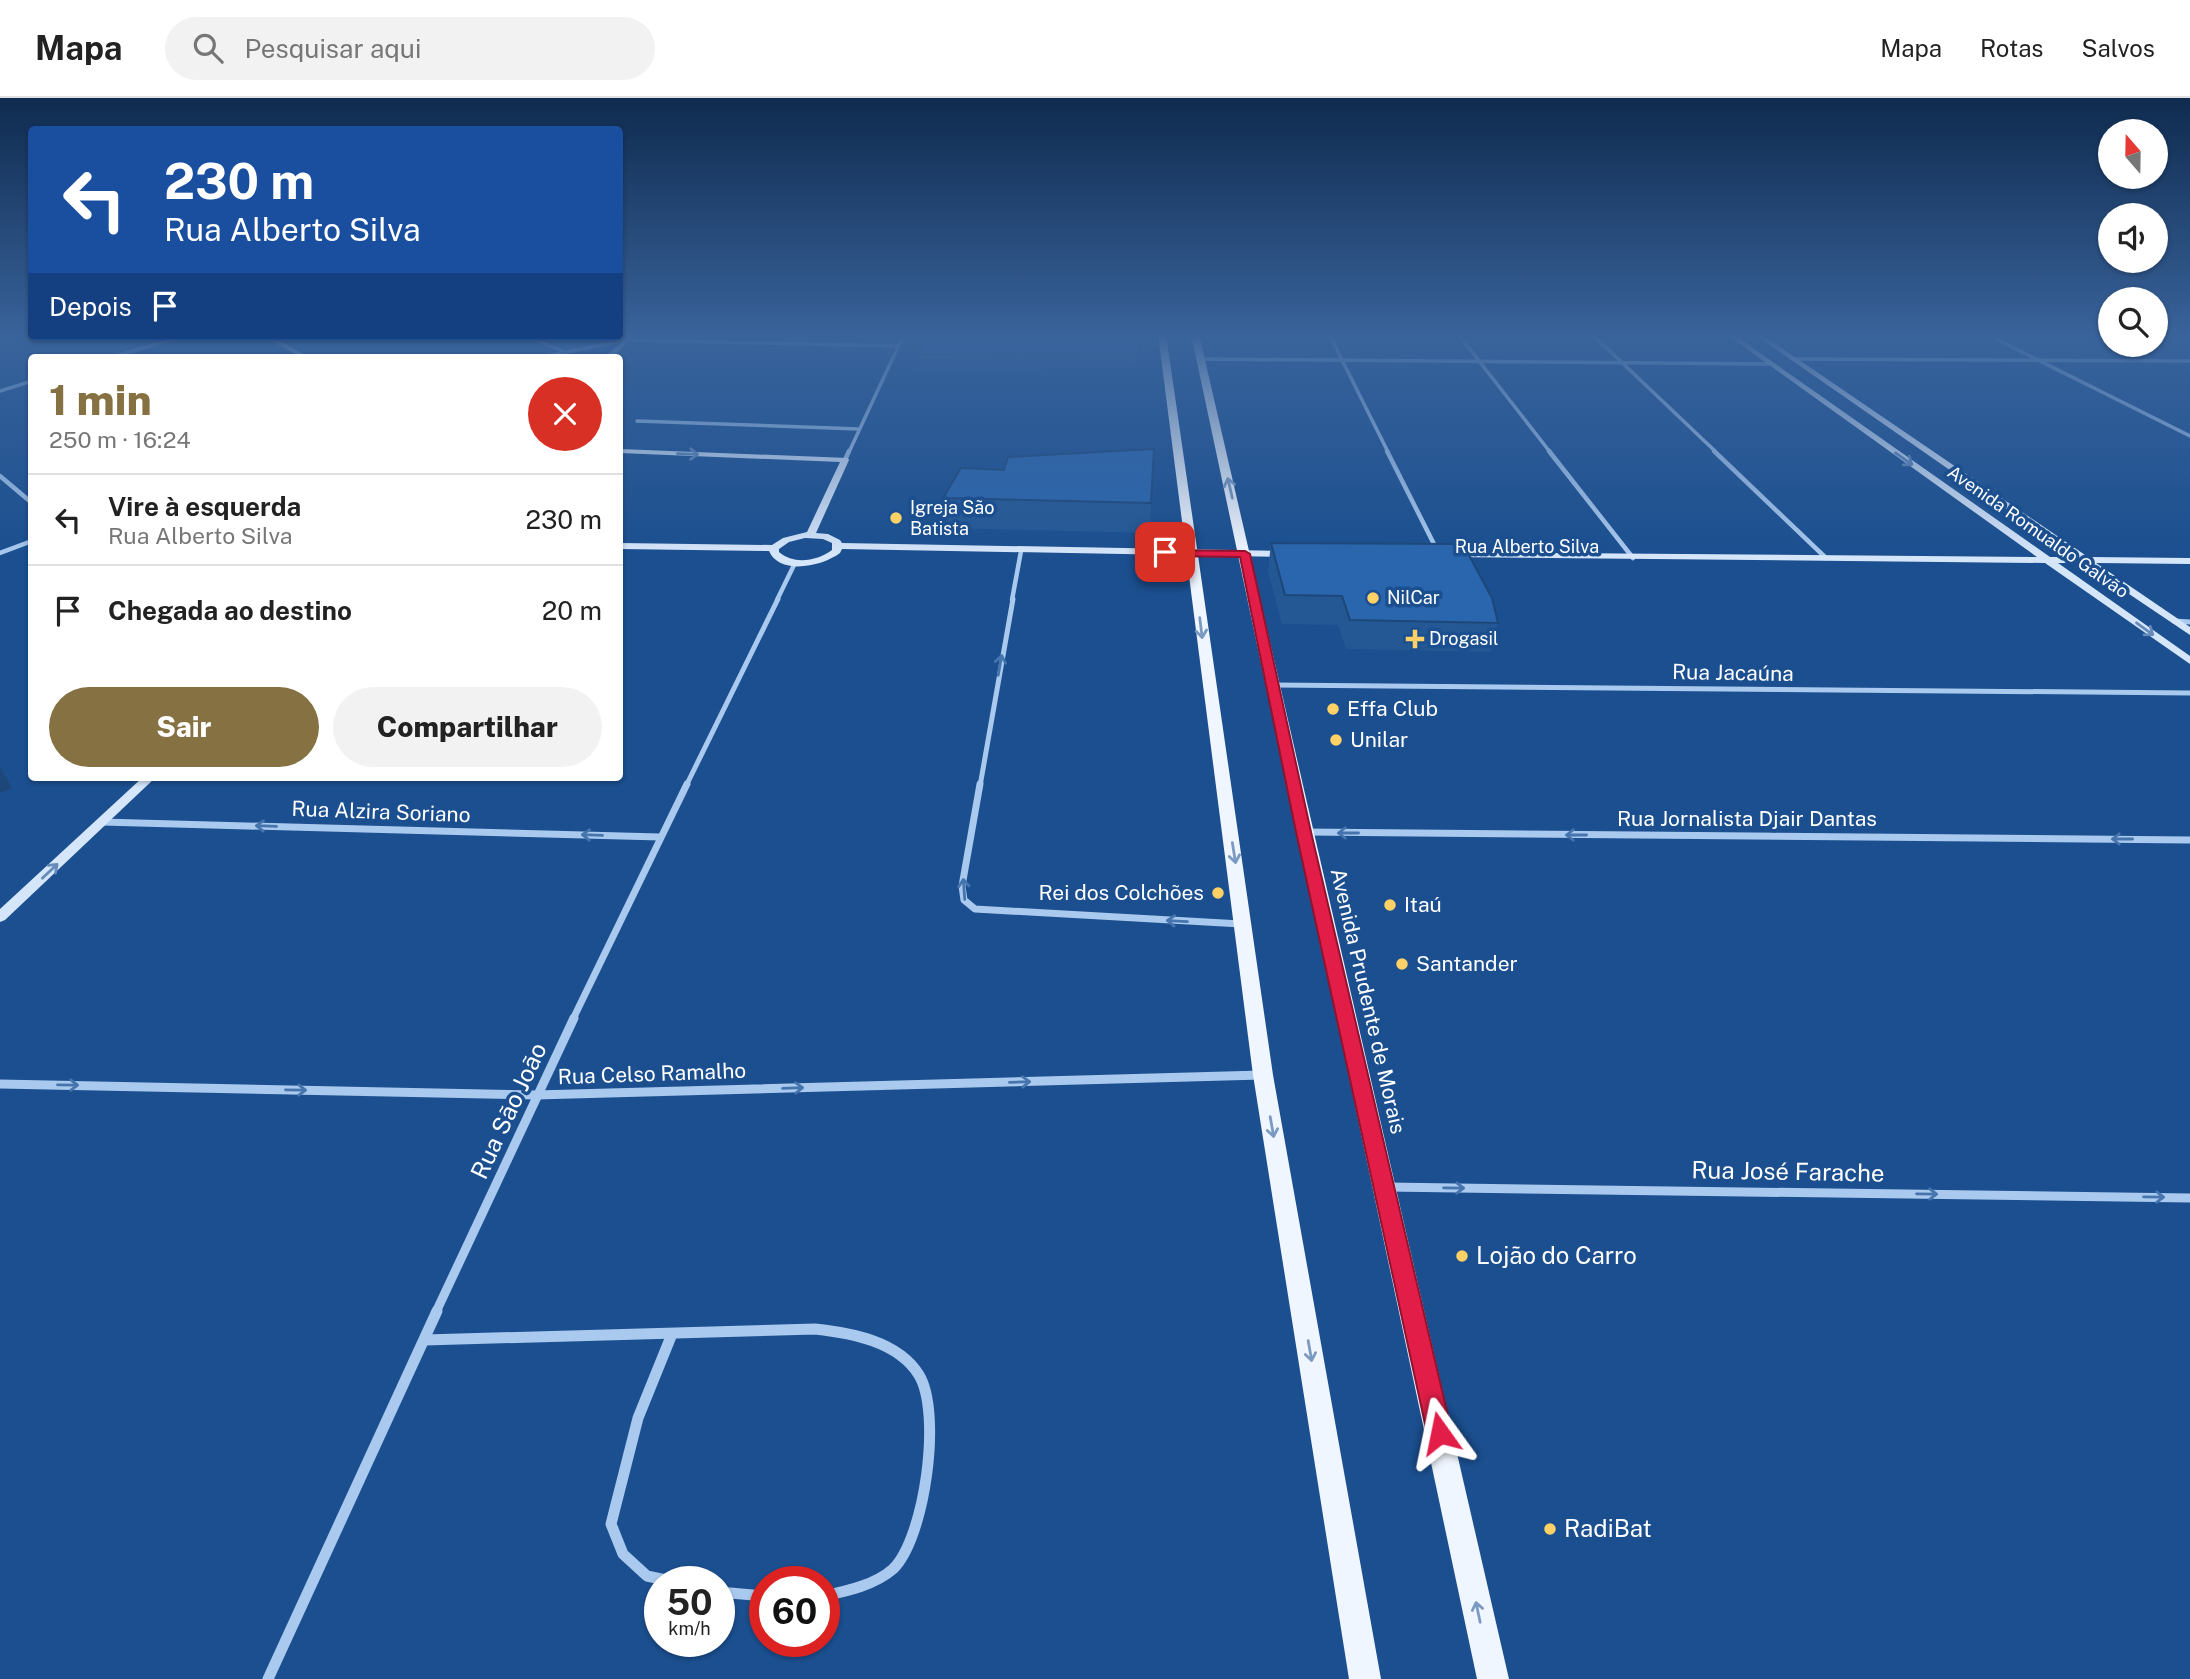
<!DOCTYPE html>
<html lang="pt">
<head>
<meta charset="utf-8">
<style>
  :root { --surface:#fff; --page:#f2f2f2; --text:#222; --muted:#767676; --line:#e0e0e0; --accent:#857141 }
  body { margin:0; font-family:"Public Sans",sans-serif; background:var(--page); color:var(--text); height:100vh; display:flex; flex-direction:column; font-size:26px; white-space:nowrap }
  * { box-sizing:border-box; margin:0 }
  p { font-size:23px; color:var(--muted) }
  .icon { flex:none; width:38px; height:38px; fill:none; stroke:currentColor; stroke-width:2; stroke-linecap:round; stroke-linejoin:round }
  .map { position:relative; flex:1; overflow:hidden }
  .side { position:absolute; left:28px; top:256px; width:595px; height:427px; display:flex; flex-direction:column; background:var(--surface); border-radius:7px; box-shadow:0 2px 5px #0004 }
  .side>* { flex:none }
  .top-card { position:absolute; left:28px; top:28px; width:595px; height:214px; border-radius:7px; box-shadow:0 2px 5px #0004; background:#1a4fa0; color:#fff; overflow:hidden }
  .needle { width:46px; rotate:340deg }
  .controls { position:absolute; left:2098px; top:21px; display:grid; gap:14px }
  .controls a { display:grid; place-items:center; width:70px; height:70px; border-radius:50%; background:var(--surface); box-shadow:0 2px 5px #0004; font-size:35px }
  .speed { position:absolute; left:644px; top:1468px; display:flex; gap:14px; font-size:35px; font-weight:700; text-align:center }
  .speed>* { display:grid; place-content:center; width:91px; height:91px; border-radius:50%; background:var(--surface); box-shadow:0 2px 5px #0004; line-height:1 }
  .speed small { font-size:18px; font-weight:400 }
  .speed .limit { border:10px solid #d22; background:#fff; color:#111 }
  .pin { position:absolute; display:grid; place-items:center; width:60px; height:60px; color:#fff; margin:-30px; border-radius:14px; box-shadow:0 4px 10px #0006 }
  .me { position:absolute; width:77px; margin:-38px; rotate:348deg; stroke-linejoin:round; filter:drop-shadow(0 0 5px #0008) }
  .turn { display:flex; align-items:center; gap:24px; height:147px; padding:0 21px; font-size:32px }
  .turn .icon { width:91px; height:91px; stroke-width:2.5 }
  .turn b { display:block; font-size:49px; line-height:60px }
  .then { display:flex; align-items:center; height:66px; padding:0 21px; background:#0003; gap:14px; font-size:26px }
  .round { display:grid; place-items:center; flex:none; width:74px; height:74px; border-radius:37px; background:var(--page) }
  .overview { display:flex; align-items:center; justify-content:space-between; height:119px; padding:0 21px }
  h1 { font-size:42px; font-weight:800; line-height:52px; color:var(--accent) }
  .primary-button { display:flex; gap:14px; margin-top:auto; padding:14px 21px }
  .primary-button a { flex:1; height:80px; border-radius:42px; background:var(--accent); color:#fff; font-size:28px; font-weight:800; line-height:80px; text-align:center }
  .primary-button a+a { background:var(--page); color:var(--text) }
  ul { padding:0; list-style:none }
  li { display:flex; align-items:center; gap:21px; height:91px; padding:0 21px; border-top:2px solid var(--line) }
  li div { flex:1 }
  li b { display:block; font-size:26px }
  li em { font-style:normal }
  header { display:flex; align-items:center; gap:42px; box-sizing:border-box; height:98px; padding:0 35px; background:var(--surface); border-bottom:2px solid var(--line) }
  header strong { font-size:33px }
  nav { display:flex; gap:38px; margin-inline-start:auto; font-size:24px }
  .search { width:490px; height:63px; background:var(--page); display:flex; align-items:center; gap:18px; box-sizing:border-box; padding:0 24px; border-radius:38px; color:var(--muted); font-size:26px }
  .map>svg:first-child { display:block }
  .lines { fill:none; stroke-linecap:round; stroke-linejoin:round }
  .street-far5 { stroke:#a9c9ee; stroke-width:3.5 }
  .street-far4 { stroke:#a9c9ee; stroke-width:4.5 }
  .street-far3 { stroke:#a9c9ee; stroke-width:5 }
  .street-far2 { stroke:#a9c9ee; stroke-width:7 }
  .street-far1 { stroke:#a9c9ee; stroke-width:9 }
  .street { stroke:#a9c9ee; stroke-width:11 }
  .secondary { fill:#d6e6fa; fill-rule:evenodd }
  .primary { fill:#f0f6ff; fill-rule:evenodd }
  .wall { fill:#245895 }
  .shaded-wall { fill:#1d4779 }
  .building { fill:#2a66ad; stroke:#1d4779; stroke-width:2 }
  .oneway { stroke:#668bba }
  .oneway2 { stroke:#7b9ac1 }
  .oneway3 { stroke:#4674ac }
  .route { fill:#e11d48; stroke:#92132f; stroke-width:2 }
  .poi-dot { fill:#ffd166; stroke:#1b4f8f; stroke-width:2.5 }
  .labels { text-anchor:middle; stroke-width:7; stroke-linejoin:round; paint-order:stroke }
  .far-poi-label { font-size:18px; fill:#fff; stroke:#1b4f8f; text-anchor:start }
  .far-street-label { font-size:18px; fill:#fff; stroke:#1b4f8f }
  .street-label { font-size:21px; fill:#fff; stroke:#1b4f8f }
  .poi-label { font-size:21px; fill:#fff; stroke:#1b4f8f; text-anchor:start }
  .near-street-label { font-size:24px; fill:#fff; stroke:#1b4f8f }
  .near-poi-label { font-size:24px; fill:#fff; stroke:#1b4f8f; text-anchor:start }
</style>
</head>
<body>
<header>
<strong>Mapa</strong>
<div class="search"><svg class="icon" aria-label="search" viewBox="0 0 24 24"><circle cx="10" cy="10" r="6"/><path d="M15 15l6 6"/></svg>Pesquisar aqui</div>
<nav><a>Mapa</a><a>Rotas</a><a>Salvos</a></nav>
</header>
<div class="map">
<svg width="2190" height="1581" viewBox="0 0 2190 1581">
  <rect width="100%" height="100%" fill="#1b4f8f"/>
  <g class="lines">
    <g class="street-far5">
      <path d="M 1329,236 L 1388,354"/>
      <path d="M 1458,236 L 1550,354"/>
      <path d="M 1592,236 L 1716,354"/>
      <path d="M 1986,236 L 2190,338"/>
      <path d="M 527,238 L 562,253"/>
      <path d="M 113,259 L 183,238"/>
      <path d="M 541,259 L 627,242 L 897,248"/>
      <path d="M 1200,261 L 1771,266"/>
      <path d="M 1792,261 L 2190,263"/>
      <path d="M 0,293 L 32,283"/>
      <path d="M 637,323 L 859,331"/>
      <path d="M 849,354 L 904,236"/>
    </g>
    <g class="street-far4">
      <path d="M 1387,353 L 1438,454"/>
      <path d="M 1549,353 L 1633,460"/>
      <path d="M 1714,353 L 1826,460"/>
      <path d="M 845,362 L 849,353"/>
      <path d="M 0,378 L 32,405"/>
      <path d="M 0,455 L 32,443"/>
      <path d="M 777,502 L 795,465"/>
      <path d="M 1012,502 L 1021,453"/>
    </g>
    <g class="street-far3">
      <path d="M 2174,523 L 2190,524"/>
      <path d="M 1275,587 L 2190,595"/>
      <path d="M 686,688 L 778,501"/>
      <path d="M 980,688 L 1013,501"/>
    </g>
    <g class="street-far2">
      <path d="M 980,686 L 962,788 L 964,802 L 975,811 L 1241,826"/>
      <path d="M 102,724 L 660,739"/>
      <path d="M 1305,734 L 2190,742"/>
      <path d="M 573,921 L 687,686"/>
    </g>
    <g class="street-far1">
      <path d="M 0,986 L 536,997 L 1262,977"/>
      <path d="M 1387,1089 L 2190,1100"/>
      <path d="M 436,1214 L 574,920"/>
    </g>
    <g class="street">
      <path d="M 672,1236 L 638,1320 L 611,1426 L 623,1456 L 647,1478 L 675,1484"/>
      <path d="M 425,1242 L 815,1231 C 851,1235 898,1243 919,1277 C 942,1315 925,1440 893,1471 C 875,1487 847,1493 824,1498"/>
      <path d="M 719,1494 L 765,1498"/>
      <path d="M 268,1581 L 437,1213"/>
    </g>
    <g class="secondary">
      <path d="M 631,236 L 637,236 L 612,259 L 605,259 Z"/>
      <path d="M 1726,236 L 1733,236 L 2050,459 L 2075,459 L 1754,236 L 1761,236 L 2088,459 L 2190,460 L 2190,466 L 2096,465 L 2190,529 L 2190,537 L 2083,465 L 2058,465 L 2190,558 L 2190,566 L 2045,465 L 1446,459 L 1446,455 L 1449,454 L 2037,459 Z"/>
      <path d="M 262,238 L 270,238 L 309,259 L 301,259 Z"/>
      <path d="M 620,351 L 848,360 L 849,362 L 816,435 L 828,436 L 840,442 L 842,445 L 1289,453 L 1294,456 L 1289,459 L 842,451 L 840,455 C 823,468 780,478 769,453 L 620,451 L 620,445 L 772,447 L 783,440 L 807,434 L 840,364 L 620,355 ZM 805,440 L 823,441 L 832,445 L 832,452 C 817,463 794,467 779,454 L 779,451 L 789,444 Z"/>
      <path d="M 143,679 L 156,679 L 5,822 L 0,824 L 0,811 Z"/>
    </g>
    <g class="primary">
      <path d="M 1158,236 L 1166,236 L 1273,977 L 1381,1581 L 1349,1581 L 1253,977 Z"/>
      <path d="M 1191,236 L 1199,236 L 1509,1581 L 1477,1581 Z"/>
    </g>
  </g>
  <g class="wall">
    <path d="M 1139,254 L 1138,269 L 919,272 L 918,256 Z"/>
    <path d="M 1154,351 L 1150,435 L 946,430 L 943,400 L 1004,372 Z"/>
    <path d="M 1271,445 L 1498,525 L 1491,554 L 1346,551 L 1338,527 L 1282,526 L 1268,473 Z"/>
  </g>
  <path class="shaded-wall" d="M 0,668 L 12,691 L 0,695 Z"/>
  <g class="building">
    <path d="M 926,236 L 1138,236 L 1139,254 L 918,256 Z"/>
    <path d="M 1154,351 L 1151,405 L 943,400 L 961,370 L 1004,372 L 1008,359 Z"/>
    <path d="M 1271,445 L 1463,446 L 1492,500 L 1498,525 L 1350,522 L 1342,498 L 1285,497 Z"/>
  </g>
  <defs><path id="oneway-shaft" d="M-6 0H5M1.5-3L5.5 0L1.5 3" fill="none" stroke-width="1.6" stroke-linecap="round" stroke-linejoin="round" transform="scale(1.75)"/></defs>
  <g class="oneway">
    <use href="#oneway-shaft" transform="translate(688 356) rotate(2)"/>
    <use href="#oneway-shaft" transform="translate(1904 361) rotate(35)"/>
    <use href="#oneway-shaft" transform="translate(2145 531) rotate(36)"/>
    <use href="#oneway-shaft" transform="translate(50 773) rotate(-43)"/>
  </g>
  <g class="oneway2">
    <use href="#oneway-shaft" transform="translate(1230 390) rotate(-103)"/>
    <use href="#oneway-shaft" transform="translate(1201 530) rotate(83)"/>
    <use href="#oneway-shaft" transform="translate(1234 755) rotate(81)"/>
    <use href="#oneway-shaft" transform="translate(1272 1029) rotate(80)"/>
    <use href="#oneway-shaft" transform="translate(1310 1253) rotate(80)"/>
    <use href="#oneway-shaft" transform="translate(1478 1514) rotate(-102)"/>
  </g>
  <g class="oneway3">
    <use href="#oneway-shaft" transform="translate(1000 567) rotate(-80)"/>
    <use href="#oneway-shaft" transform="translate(266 728) rotate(-178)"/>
    <use href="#oneway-shaft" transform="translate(1348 735) rotate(-180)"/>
    <use href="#oneway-shaft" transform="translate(592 737) rotate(-178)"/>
    <use href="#oneway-shaft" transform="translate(1576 737) rotate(-180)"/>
    <use href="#oneway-shaft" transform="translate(2122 741) rotate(-180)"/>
    <use href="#oneway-shaft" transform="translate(964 791) rotate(-94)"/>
    <use href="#oneway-shaft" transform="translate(1177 823) rotate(-177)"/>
    <use href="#oneway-shaft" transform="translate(1020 984) rotate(-2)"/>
    <use href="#oneway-shaft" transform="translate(68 987) rotate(1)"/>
    <use href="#oneway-shaft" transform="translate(793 990) rotate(-2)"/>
    <use href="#oneway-shaft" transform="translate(296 992) rotate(1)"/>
    <use href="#oneway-shaft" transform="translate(1454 1090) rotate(1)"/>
    <use href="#oneway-shaft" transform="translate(1927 1096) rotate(1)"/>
    <use href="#oneway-shaft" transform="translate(2154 1099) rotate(1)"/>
  </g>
  <linearGradient id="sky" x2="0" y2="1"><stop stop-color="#0f2b4f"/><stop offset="0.52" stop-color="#39639b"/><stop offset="1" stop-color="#39639b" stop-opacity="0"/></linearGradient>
  <rect width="2190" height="457" fill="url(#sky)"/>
  <path class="route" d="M 1161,452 L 1245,453 L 1250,456 L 1311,734 L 1452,1335 L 1448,1344 L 1440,1347 L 1431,1344 L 1427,1335 L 1296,734 L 1240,459 L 1165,458 L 1161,457 Z"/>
  <g class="poi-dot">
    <circle cx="896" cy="420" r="7"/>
    <circle cx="1373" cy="500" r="7"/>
    <path d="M1411.5 530.5h7v7h7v7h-7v7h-7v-7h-7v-7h7z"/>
    <circle cx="1333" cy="611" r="7"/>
    <circle cx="1336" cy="642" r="7"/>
    <circle cx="1218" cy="795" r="7"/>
    <circle cx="1390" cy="807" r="7"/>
    <circle cx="1402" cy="866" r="7"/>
    <circle cx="1462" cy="1158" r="7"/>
    <circle cx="1550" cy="1431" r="7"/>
  </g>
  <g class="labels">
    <g class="far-poi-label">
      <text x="910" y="416">Igreja São<tspan x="910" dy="21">Batista</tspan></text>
      <text x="1387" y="506">NilCar</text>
      <text x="1429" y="547">Drogasil</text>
    </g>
    <g class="far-street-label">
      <text transform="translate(2038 434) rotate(35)" y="6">Avenida Romualdo Galvão</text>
      <text x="1527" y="455">Rua Alberto Silva</text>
    </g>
    <g class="street-label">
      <text transform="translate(1733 575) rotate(1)" y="7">Rua Jacaúna</text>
      <text transform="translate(381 714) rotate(2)" y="7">Rua Alzira Soriano</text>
      <text x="1747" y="728">Rua Jornalista Djair Dantas</text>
      <text transform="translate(1368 903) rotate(77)" y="7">Avenida Prudente de Morais</text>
      <text transform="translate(652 976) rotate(-2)" y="7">Rua Celso Ramalho</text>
    </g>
    <g class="poi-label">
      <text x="1347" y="618">Effa Club</text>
      <text x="1350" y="649">Unilar</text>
      <text x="1204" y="802" text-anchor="end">Rei dos Colchões</text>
      <text x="1404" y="814">Itaú</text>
      <text x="1416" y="873">Santander</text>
    </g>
    <g class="near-street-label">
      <text transform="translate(509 1013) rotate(-65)" y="8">Rua São João</text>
      <text transform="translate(1788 1074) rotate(1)" y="8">Rua José Farache</text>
    </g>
    <g class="near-poi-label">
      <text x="1476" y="1166">Lojão do Carro</text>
      <text x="1564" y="1439">RadiBat</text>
    </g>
  </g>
</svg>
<div class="controls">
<a><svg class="needle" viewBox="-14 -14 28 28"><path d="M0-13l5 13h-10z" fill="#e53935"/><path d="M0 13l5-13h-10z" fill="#767676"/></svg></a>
<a><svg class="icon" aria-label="sound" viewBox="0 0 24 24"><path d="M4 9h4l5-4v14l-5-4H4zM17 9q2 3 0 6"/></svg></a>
<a><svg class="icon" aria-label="search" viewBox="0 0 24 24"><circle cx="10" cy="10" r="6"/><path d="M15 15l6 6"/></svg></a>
</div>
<div class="speed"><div>50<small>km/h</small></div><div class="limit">60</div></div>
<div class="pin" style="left:1165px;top:454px;background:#d93025"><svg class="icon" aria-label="arrive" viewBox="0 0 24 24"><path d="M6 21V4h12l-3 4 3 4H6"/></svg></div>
<svg class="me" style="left:1440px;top:1335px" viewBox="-20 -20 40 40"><path d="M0-17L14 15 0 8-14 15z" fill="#e11d48" stroke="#fff" stroke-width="4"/></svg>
<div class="top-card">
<div class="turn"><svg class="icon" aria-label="left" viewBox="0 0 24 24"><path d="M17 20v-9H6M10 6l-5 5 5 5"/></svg><div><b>230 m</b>Rua Alberto Silva</div></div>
<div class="then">Depois<svg class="icon" aria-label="arrive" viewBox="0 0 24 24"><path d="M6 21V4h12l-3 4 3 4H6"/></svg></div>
</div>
<section class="side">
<div class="overview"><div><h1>1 min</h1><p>250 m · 16:24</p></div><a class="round" style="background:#d93025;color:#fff"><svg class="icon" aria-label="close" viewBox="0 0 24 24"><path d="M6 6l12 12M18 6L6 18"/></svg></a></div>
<ul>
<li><svg class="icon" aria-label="left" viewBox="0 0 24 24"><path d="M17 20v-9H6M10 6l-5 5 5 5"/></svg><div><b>Vire à esquerda</b><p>Rua Alberto Silva</p></div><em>230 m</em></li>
<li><svg class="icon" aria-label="arrive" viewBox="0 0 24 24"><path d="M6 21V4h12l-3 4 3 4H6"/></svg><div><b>Chegada ao destino</b></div><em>20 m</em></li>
</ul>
<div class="primary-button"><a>Sair</a><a>Compartilhar</a></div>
</section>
</div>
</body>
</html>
